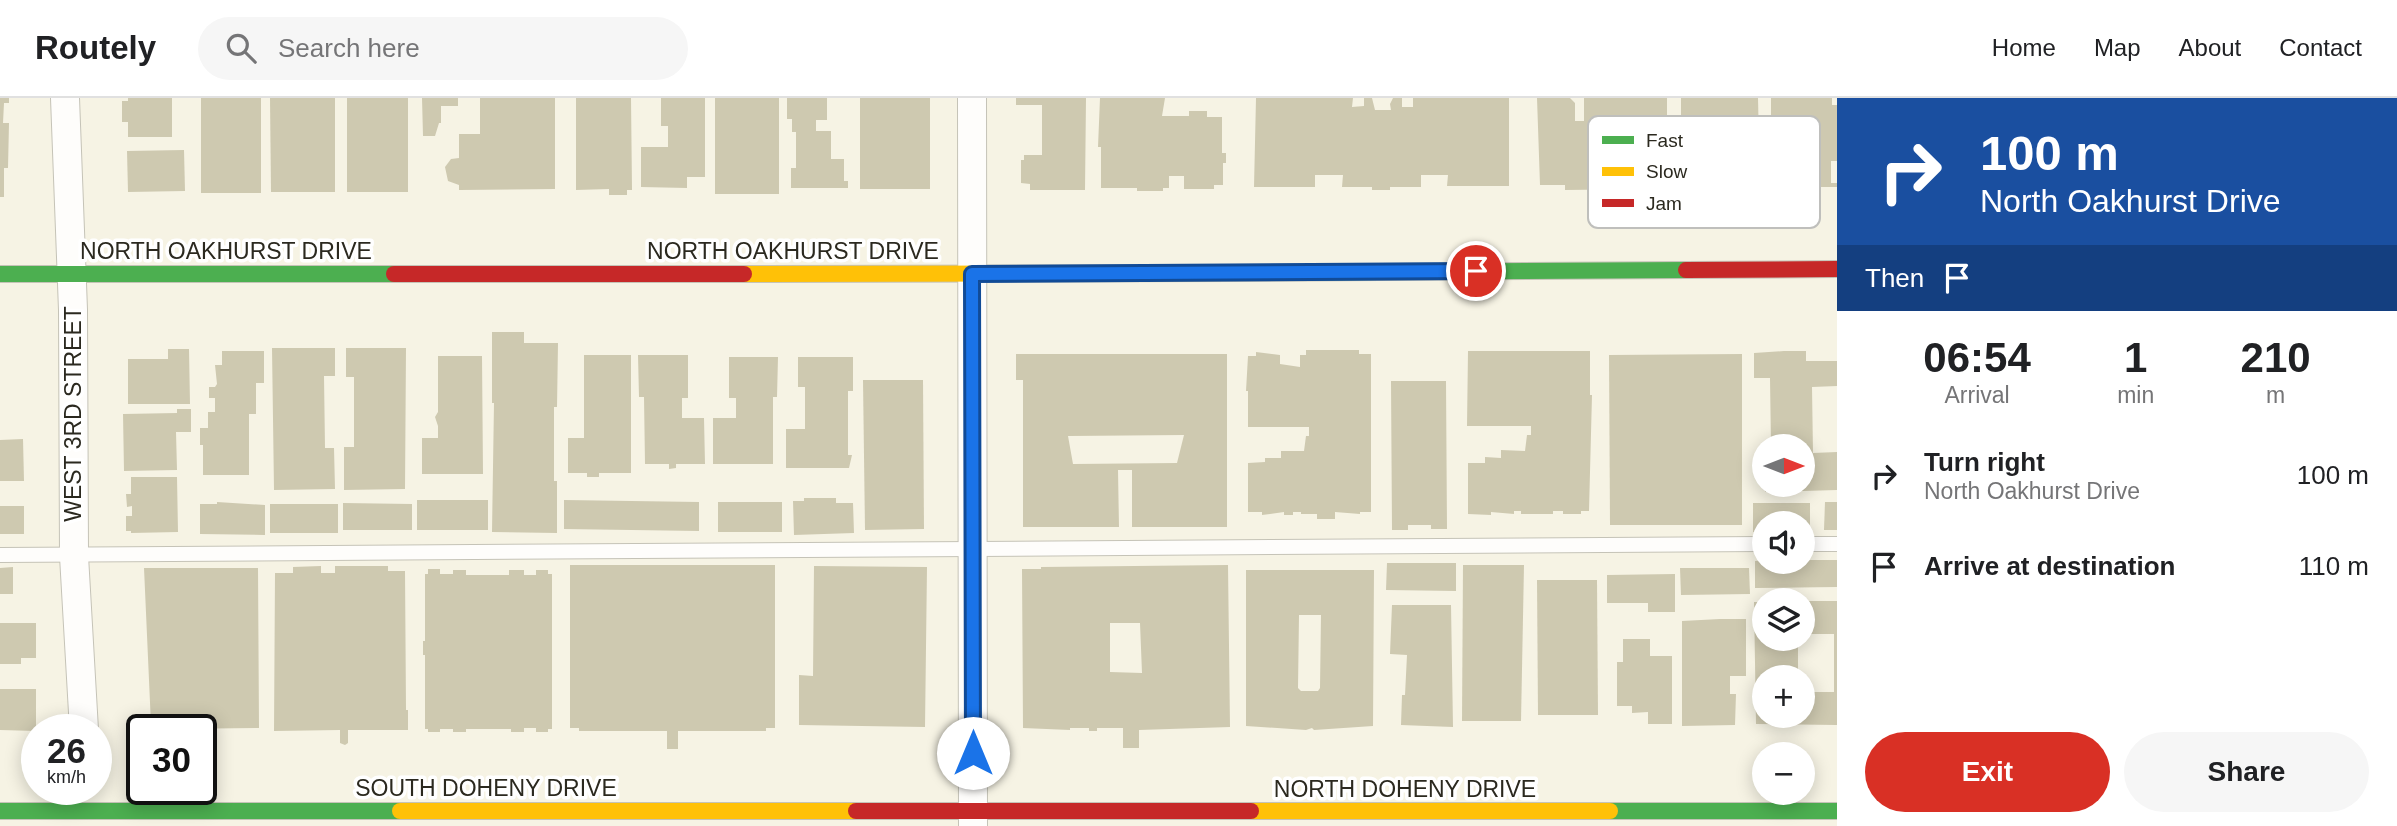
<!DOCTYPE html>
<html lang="en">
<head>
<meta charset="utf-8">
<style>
  :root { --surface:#fff; --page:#f6f6f6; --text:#202124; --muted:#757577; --line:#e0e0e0; --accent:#d93025 }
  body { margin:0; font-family:Arial,sans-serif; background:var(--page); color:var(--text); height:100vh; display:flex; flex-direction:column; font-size:26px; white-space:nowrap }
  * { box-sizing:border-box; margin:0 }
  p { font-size:23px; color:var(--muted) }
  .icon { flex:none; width:38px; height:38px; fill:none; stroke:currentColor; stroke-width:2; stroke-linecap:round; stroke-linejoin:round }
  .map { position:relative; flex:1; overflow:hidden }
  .sheet { display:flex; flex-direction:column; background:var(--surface); width:560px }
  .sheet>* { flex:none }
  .banner { background:#1a4fa0; color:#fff; overflow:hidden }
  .needle { width:46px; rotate:90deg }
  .buttons { position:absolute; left:1752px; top:336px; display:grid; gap:14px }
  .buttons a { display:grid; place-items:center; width:63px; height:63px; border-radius:50%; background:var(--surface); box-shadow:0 4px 18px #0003; font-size:35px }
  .speed { position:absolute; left:21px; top:616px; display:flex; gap:14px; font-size:35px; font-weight:700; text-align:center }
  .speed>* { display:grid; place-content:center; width:91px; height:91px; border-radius:50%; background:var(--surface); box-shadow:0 4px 18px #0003; line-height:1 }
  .speed small { font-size:18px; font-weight:400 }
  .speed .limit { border:4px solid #111; border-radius:10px; background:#fff; color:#111 }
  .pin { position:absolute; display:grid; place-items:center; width:60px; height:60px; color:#fff; margin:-30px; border:4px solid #fff; border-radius:50%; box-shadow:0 2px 7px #0007 }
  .me { position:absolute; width:77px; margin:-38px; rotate:0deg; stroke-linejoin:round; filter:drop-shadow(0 0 5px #0008) }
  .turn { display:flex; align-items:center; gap:24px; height:147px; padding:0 28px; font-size:32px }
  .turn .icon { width:91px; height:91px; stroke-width:2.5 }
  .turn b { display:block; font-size:49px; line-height:60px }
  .then { display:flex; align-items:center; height:66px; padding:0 28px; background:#0003; gap:14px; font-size:26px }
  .eta { display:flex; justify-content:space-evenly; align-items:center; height:119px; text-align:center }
  .eta b { font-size:42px; font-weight:800; line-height:49px }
  .primary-button { display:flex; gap:14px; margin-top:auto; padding:14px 28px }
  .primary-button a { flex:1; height:80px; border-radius:42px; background:var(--accent); color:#fff; font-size:28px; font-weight:800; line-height:80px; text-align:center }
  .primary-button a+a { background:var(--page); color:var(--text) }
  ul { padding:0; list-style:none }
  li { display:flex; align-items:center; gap:21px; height:91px; padding:0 28px }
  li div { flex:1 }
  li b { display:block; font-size:26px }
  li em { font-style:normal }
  header { display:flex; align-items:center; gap:42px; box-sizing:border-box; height:98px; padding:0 35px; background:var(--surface); border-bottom:2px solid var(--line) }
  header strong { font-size:33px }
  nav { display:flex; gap:38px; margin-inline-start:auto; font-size:24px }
  .search { width:490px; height:63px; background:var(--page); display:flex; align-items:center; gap:18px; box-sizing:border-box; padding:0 24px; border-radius:38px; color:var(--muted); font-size:26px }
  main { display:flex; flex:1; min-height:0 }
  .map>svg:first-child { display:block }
  .building { fill:#cec9b0; fill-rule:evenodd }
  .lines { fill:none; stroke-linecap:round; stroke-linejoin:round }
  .lane-casing { stroke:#c5c3b7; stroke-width:16 }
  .street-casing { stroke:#c5c3b7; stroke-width:30 }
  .fast-casing { stroke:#c5c3b7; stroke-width:18 }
  .slow-casing { stroke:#c5c3b7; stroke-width:18 }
  .jam-casing { stroke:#c5c3b7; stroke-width:18 }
  .lane { stroke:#fefdfb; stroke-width:14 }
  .street { stroke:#fefdfb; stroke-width:28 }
  .fast { stroke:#4caf50; stroke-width:16 }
  .slow { stroke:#ffc107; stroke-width:16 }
  .jam { stroke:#c62828; stroke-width:16 }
  .route-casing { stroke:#114b97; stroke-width:18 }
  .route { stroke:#1a73e8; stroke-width:12 }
  .labels { text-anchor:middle; stroke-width:7; stroke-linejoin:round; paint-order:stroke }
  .street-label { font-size:23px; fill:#2b291f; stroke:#fff }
  .key { fill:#fff; stroke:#bfbfbc; stroke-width:2 }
  .key-label { font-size:19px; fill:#2b291f }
</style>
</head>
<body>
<header>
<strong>Routely</strong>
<div class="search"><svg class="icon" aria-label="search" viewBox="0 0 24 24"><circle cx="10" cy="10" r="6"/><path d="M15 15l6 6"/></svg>Search here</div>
<nav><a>Home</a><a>Map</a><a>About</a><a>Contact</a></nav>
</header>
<main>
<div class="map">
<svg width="1837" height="728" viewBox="0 0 1837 728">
  <rect width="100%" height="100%" fill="#f6f3e4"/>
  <g class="building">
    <path d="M 0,0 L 9,0 L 9,5 L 4,5 L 3,25 L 9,25 L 8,70 L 4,70 L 4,99 L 0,99 Z"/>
    <path d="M 128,0 L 172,0 L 172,39 L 128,39 L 128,24 L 122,24 L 122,3 L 128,3 Z"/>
    <rect x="201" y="0" width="60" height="95"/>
    <path d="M 270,0 L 335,0 L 335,94 L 271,94 Z"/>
    <rect x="347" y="0" width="61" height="94"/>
    <path d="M 422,0 L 458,0 L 458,8 L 441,8 L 441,25 L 439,25 L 435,38 L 423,38 Z"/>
    <path d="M 480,0 L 555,0 L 555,91 L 459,92 L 459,87 L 448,83 L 445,69 L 451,61 L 459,60 L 459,36 L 480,36 Z"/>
    <path d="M 576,0 L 631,0 L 632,92 L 627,92 L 627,97 L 609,97 L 609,91 L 576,92 Z"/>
    <path d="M 661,0 L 705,0 L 705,79 L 687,79 L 687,90 L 641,89 L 641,49 L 668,49 L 668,28 L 661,28 Z"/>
    <rect x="715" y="0" width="64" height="96"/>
    <path d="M 787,0 L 827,0 L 827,22 L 816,22 L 816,33 L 831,33 L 831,61 L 844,61 L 844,83 L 848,83 L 848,90 L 791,90 L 791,70 L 796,70 L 796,34 L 792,34 L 792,21 L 787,21 Z"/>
    <rect x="860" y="0" width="70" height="91"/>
    <path d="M 1016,0 L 1086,0 L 1085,92 L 1030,92 L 1030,86 L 1021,85 L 1021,62 L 1024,62 L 1024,57 L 1042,57 L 1042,7 L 1016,7 Z"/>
    <path d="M 1100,0 L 1165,0 L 1162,18 L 1189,18 L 1189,13 L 1207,13 L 1207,19 L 1222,19 L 1222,55 L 1226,55 L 1226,65 L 1223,65 L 1223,87 L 1214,87 L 1214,91 L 1184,91 L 1184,78 L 1169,78 L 1169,90 L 1163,90 L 1163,93 L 1137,93 L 1137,90 L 1101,90 L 1101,49 L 1098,49 Z"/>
    <path d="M 1256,0 L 1353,0 L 1352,9 L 1364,8 L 1364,0 L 1372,0 L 1375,12 L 1391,12 L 1390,6 L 1393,0 L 1402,0 L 1402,9 L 1413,9 L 1413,0 L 1509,0 L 1509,88 L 1447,88 L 1448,77 L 1421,77 L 1421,89 L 1390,89 L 1390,92 L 1372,92 L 1372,89 L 1342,89 L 1343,77 L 1315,77 L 1315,89 L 1254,89 Z"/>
    <path d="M 1537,0 L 1570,0 L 1575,5 L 1575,23 L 1584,23 L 1584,0 L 1667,0 L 1667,58 L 1664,58 L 1664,87 L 1651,87 L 1651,91 L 1565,92 L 1565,87 L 1540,87 Z"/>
    <path d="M 1681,0 L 1758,0 L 1760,89 L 1681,89 Z"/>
    <path d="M 1771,0 L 1832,0 L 1832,7 L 1837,7 L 1837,63 L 1831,63 L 1831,85 L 1837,85 L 1837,89 L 1771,89 Z"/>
    <path d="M 184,52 L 185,93 L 128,94 L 127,53 Z"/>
    <path d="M 492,234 L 524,234 L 524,245 L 558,245 L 557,309 L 554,309 L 554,383 L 557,383 L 557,435 L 492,434 L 494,305 L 492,305 Z"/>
    <path d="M 272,250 L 335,250 L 335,278 L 324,278 L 325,350 L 334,350 L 335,391 L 274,392 Z"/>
    <path d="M 346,250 L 406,250 L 405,391 L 344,392 L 344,349 L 354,349 L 354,279 L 346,279 Z"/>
    <path d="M 168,251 L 189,251 L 190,306 L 128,306 L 128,261 L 168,261 Z"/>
    <path d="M 1306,252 L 1359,252 L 1359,256 L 1371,256 L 1371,414 L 1360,414 L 1360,416 L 1335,414 L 1335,421 L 1317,421 L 1317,416 L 1301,416 L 1301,414 L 1293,414 L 1293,417 L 1284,417 L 1284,414 L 1262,417 L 1262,414 L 1248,414 L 1248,365 L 1265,364 L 1265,360 L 1281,360 L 1281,353 L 1304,353 L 1306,338 L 1309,338 L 1309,329 L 1248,329 L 1248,293 L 1246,293 L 1248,258 L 1256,258 L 1256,254 L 1280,257 L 1280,266 L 1300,269 L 1300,257 L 1306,257 Z"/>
    <path d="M 222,253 L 264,253 L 264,285 L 256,285 L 256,316 L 249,316 L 249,377 L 203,377 L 203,347 L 200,347 L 200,330 L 208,330 L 208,314 L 215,314 L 215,300 L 209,300 L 209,289 L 215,289 L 217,286 L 215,267 L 222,267 Z"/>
    <path d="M 1468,253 L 1590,253 L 1590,297 L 1592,297 L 1589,413 L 1581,413 L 1581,416 L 1563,416 L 1563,413 L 1553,413 L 1553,416 L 1521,416 L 1521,413 L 1514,413 L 1514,416 L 1491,414 L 1491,417 L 1468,416 L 1468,365 L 1485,365 L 1485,359 L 1501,360 L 1501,352 L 1525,353 L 1527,337 L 1531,337 L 1531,328 L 1467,328 Z"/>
    <path d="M 1784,253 L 1806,253 L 1806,263 L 1837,263 L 1837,288 L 1812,289 L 1813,355 L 1837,354 L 1837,392 L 1765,394 L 1765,387 L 1802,387 L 1802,348 L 1771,348 L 1770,280 L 1754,280 L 1754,255 Z"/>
    <path d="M 1016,256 L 1227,256 L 1227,429 L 1132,429 L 1132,372 L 1118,372 L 1119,429 L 1023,429 L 1023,282 L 1016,282 ZM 1184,337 L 1177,365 L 1073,366 L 1068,338 Z"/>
    <path d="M 1742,256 L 1742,427 L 1610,427 L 1609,257 Z"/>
    <path d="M 584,257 L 631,257 L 631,375 L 599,375 L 599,379 L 587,379 L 587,375 L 568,375 L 568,340 L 584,340 Z"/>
    <path d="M 638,257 L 688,257 L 688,300 L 682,300 L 682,320 L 704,320 L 705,366 L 676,366 L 676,370 L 669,371 L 669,366 L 645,366 L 644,299 L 639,299 Z"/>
    <path d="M 438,258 L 482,258 L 483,376 L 422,376 L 422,340 L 438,340 L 438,328 L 435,319 L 438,314 Z"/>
    <path d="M 729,259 L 778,259 L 777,299 L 773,299 L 773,366 L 713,366 L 713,320 L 736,320 L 736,300 L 729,300 Z"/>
    <path d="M 798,259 L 853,259 L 853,293 L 848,293 L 848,357 L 852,357 L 849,370 L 786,370 L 786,331 L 805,331 L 805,289 L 798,289 Z"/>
    <path d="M 863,282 L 923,282 L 924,431 L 865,432 Z"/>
    <path d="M 1391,283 L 1446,283 L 1447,431 L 1431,431 L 1431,427 L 1408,427 L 1408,432 L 1392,432 Z"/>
    <path d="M 177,311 L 191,311 L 191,334 L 176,334 L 177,372 L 124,373 L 123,316 L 177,315 Z"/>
    <path d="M 23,341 L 24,383 L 0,383 L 0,342 Z"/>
    <path d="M 131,379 L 177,379 L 178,434 L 131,435 L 131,433 L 126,433 L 126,418 L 132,418 L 132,408 L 127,409 L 126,396 L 131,396 Z"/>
    <path d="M 804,400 L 836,400 L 836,405 L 853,405 L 854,435 L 794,437 L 793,403 L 804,403 Z"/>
    <rect x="417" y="402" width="71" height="30"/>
    <path d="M 564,402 L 699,404 L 699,433 L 564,431 Z"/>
    <path d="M 217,404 L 265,407 L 265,437 L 200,436 L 200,406 L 217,406 Z"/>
    <rect x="718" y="404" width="64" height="30"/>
    <path d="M 1825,404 L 1837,404 L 1837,432 L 1824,432 Z"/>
    <path d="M 343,405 L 412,406 L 412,432 L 343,432 Z"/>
    <path d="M 1753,405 L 1810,405 L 1810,433 L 1802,433 L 1802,425 L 1764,425 L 1764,433 L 1753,434 Z"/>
    <rect x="270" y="406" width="68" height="29"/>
    <rect x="0" y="408" width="24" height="28"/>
    <path d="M 1764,462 L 1837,462 L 1837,489 L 1755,490 L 1755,463 Z"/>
    <path d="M 1387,465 L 1456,465 L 1456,493 L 1386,492 Z"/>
    <path d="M 570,467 L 775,467 L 775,630 L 766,630 L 766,633 L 678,633 L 678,651 L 667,651 L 667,633 L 579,633 L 579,630 L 570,630 Z"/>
    <path d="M 1228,467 L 1230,629 L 1139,632 L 1139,650 L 1123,650 L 1123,630 L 1097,630 L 1097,633 L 1089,633 L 1089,630 L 1070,630 L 1070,632 L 1023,630 L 1022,471 L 1041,471 L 1041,469 ZM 1110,525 L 1140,525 L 1142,575 L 1110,574 Z"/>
    <path d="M 1463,467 L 1524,467 L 1521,623 L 1462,623 Z"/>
    <path d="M 321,468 L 321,475 L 335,475 L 335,468 L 388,468 L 388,473 L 405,473 L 406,612 L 408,612 L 408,632 L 348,632 L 348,645 L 345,647 L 340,645 L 340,632 L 274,633 L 275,475 L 293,475 L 293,469 Z"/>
    <path d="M 814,468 L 927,469 L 925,629 L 799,627 L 799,577 L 813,578 Z"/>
    <path d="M 13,469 L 13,496 L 0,496 L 0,470 Z"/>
    <path d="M 144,470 L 258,470 L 259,630 L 171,631 L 171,627 L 151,627 Z"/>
    <path d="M 1680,470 L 1749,470 L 1750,496 L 1681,497 Z"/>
    <path d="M 428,471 L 440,471 L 440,476 L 453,476 L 453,472 L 466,472 L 466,477 L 509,477 L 509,472 L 524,472 L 524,477 L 536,477 L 536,472 L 548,472 L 548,476 L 552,476 L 552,631 L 548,631 L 548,634 L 536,634 L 536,630 L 524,630 L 524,634 L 511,634 L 511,631 L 466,631 L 466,634 L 453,634 L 453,631 L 440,631 L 440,634 L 428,634 L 428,631 L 425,631 L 425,557 L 423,557 L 423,543 L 425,543 L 425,476 L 428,476 Z"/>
    <path d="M 1246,472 L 1374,472 L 1373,628 L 1314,632 L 1312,630 L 1306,632 L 1246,628 ZM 1299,517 L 1321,517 L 1320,590 L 1318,593 L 1301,593 L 1298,590 Z"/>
    <path d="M 1675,476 L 1675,514 L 1648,514 L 1648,505 L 1607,505 L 1607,477 Z"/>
    <path d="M 1537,482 L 1597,482 L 1598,617 L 1538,617 Z"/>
    <path d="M 1802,503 L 1837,503 L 1837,627 L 1756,626 L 1754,504 L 1764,504 L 1764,541 L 1798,541 L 1798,579 L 1764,579 L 1764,618 L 1802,618 L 1802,594 L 1834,594 L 1834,536 L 1802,536 Z"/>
    <path d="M 1392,507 L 1451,507 L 1453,629 L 1401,627 L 1402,597 L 1405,597 L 1407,557 L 1390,556 Z"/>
    <path d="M 1720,521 L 1746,521 L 1746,578 L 1730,578 L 1730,596 L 1736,596 L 1735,627 L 1682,628 L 1682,523 Z"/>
    <path d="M 0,525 L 36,525 L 36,560 L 21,560 L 21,566 L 0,566 Z"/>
    <path d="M 1623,541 L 1650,541 L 1650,558 L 1672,558 L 1672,626 L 1648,626 L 1648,614 L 1632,615 L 1632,608 L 1617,608 L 1617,564 L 1623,564 Z"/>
    <path d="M 0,591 L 36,591 L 36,633 L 0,632 Z"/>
  </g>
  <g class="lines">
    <defs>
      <g id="lane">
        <path d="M 1802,446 L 1837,446"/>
        <path d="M 0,457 L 1764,446"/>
      </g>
      <g id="street">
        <path d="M 65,0 L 73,212 L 74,458 L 84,632"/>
        <path d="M 972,0 L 973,728"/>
      </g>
      <g id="fast">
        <path d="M 1232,175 L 1686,172"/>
        <path d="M 0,176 L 394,176"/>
        <path d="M 0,713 L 400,713"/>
        <path d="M 1610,713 L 1837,713"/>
      </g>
      <g id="slow">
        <path d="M 744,176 L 1232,175"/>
        <path d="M 400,713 L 856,713"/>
        <path d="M 1251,713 L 1610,713"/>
      </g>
      <g id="jam">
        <path d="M 1686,172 L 1837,171"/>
        <path d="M 394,176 L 744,176"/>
        <path d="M 856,713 L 1251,713"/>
      </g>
    </defs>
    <use href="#lane" class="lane-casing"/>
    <use href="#street" class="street-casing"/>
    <use href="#fast" class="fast-casing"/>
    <use href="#slow" class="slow-casing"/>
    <use href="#jam" class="jam-casing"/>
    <use href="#lane" class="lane"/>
    <use href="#street" class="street"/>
    <use href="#fast" class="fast"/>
    <use href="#slow" class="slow"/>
    <use href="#jam" class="jam"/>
  </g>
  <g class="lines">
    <defs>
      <path id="route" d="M 973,655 L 972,176 L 1476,173"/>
    </defs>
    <use href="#route" class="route-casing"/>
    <use href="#route" class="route"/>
  </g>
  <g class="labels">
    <g class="street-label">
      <text x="226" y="161">NORTH OAKHURST DRIVE</text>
      <text x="793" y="161">NORTH OAKHURST DRIVE</text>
      <text transform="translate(73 316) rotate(-90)" y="8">WEST 3RD STREET</text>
      <text x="486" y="698">SOUTH DOHENY DRIVE</text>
      <text x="1405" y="699">NORTH DOHENY DRIVE</text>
    </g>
  </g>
  <rect x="1588" y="18" width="232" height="112" rx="10" class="key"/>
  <rect x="1602" y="38" width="32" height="8" fill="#4caf50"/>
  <rect x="1602" y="69" width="32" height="9" fill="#ffc107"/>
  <rect x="1602" y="101" width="32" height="8" fill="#c62828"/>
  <g class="key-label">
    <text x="1646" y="49">Fast</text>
    <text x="1646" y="80">Slow</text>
    <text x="1646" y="112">Jam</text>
  </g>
</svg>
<div class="buttons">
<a><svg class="needle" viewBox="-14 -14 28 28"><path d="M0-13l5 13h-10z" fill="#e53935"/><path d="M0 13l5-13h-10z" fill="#757577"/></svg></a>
<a><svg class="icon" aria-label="sound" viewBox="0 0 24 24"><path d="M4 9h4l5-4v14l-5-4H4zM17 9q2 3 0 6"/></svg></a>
<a><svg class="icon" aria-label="layers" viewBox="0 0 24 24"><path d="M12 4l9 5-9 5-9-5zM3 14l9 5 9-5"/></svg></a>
<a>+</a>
<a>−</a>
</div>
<div class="speed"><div>26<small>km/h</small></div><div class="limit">30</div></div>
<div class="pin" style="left:1476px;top:173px;background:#d93025"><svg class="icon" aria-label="arrive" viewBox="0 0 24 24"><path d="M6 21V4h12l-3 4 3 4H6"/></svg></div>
<svg class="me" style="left:973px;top:655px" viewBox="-20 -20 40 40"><circle r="19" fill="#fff"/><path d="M0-13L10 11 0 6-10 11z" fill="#1a73e8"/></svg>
</div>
<section class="sheet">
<div class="banner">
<div class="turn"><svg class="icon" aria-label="right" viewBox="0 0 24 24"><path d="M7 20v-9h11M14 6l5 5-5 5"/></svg><div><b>100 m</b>North Oakhurst Drive</div></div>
<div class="then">Then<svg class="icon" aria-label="arrive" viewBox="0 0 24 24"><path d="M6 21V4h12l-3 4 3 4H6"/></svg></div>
</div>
<div class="eta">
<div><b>06:54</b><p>Arrival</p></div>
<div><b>1</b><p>min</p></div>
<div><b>210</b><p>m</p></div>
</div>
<ul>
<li><svg class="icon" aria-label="right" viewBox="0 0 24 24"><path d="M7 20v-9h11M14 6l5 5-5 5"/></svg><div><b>Turn right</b><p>North Oakhurst Drive</p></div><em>100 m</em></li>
<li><svg class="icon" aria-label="arrive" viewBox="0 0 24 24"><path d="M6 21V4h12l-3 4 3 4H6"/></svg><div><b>Arrive at destination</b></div><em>110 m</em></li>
</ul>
<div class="primary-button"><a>Exit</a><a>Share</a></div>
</section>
</main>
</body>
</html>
